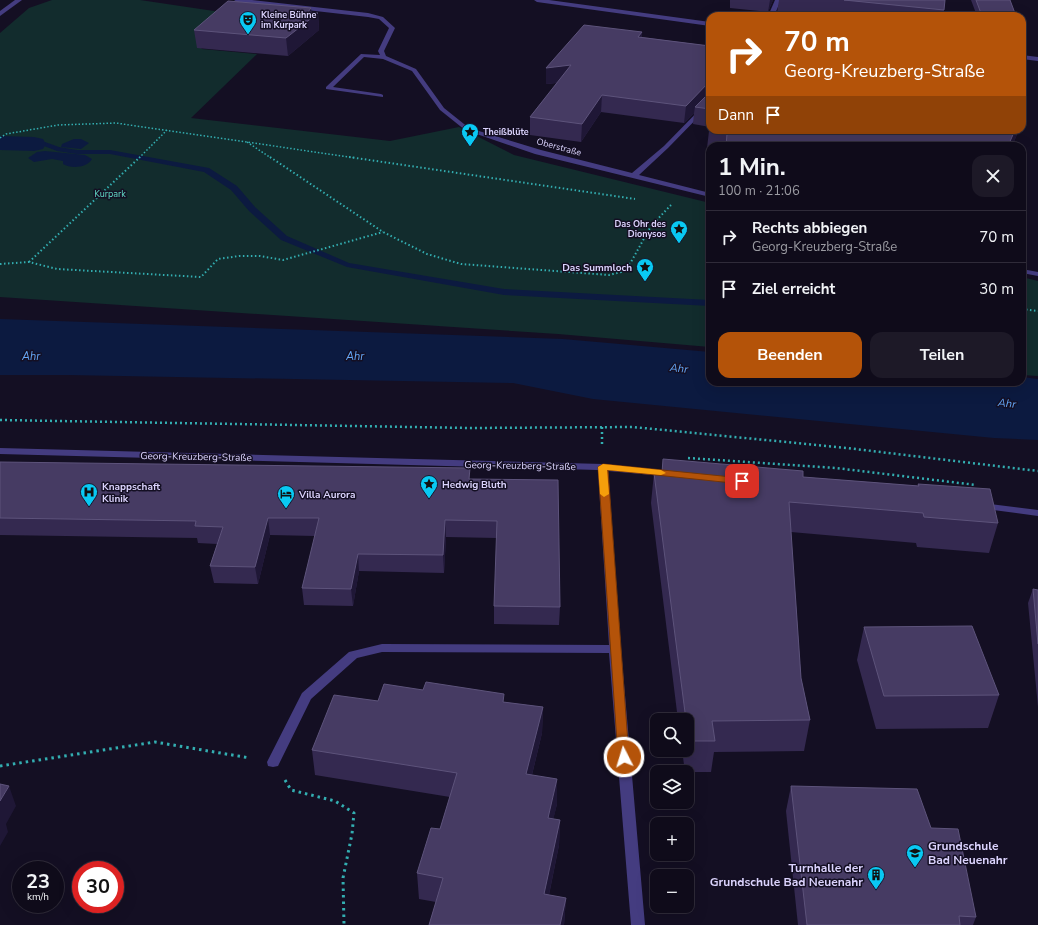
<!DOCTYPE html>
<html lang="de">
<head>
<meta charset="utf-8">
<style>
  :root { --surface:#0f0b1a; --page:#1d1927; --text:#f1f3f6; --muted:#9b9ba2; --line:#2f2b39; --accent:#b45309 }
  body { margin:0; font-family:"Nunito Sans",sans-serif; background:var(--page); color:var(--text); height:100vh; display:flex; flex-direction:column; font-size:15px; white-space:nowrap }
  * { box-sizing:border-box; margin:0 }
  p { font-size:13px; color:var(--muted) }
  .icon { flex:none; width:22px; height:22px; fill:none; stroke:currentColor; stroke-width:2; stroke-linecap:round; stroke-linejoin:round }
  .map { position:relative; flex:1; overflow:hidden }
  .side { position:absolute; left:706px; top:142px; width:320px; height:244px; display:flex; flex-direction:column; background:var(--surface); border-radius:12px; box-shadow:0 4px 16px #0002,0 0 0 1px var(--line) }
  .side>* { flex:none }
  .top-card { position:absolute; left:706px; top:12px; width:320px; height:122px; border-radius:12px; box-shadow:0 4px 16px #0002,0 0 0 1px var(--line); background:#b45309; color:#fff; overflow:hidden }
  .tools { position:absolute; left:650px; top:713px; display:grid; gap:8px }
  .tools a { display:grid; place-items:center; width:44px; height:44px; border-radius:8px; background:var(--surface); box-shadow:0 4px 16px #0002,0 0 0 1px var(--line); font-size:20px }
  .speed { position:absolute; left:12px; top:861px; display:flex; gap:8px; font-size:20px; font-weight:700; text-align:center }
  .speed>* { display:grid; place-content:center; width:52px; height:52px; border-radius:50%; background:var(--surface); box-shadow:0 4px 16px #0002,0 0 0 1px var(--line); line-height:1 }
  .speed small { font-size:10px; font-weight:400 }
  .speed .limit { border:6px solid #d22; background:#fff; color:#111 }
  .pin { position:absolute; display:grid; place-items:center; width:34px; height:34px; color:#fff; margin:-17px; border-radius:8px; box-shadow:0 2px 6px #0006 }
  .me { position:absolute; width:44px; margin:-22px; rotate:355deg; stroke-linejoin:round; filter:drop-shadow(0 0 3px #0008) }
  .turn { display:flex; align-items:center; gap:14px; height:84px; padding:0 12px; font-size:18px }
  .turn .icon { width:52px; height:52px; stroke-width:2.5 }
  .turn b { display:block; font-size:28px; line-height:34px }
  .then { display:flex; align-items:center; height:38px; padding:0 12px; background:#0003; gap:8px; font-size:15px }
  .round { display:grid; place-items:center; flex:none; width:42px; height:42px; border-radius:12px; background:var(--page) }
  .summary { display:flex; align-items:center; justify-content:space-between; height:68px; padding:0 12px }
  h1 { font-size:24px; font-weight:700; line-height:30px }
  .action { display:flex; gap:8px; margin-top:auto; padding:8px 12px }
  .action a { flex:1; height:46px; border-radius:12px; background:var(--accent); color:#fff; font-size:16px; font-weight:700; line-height:46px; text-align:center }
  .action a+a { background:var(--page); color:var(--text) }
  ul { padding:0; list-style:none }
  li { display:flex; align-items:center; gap:12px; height:52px; padding:0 12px; border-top:1px solid var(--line) }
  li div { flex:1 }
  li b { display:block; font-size:15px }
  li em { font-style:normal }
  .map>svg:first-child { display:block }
  .green { fill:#122c2d }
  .water { fill:#0c1a40 }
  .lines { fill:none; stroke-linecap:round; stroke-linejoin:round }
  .stream { fill:#0c1a40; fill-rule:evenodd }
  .canal { fill:#0c1a40; fill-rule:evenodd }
  .path-far3 { stroke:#33aeb1; stroke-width:1.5; stroke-dasharray:1.5 2; stroke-linecap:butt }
  .path-far2 { stroke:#33aeb1; stroke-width:2; stroke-dasharray:1.5 2.5; stroke-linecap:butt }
  .path-far1 { stroke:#33aeb1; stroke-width:2.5; stroke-dasharray:2 3; stroke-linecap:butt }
  .path { stroke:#33aeb1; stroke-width:3; stroke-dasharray:2.5 4; stroke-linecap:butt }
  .minor { fill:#443c80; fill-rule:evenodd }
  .wall { fill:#342950 }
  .shaded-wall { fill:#1f1736 }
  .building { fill:#463b63; stroke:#5d537b }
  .route { fill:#b45309; stroke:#753606 }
  .slow { fill:#f59e0b }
  .labels { text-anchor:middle; stroke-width:3; stroke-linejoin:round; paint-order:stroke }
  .far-poi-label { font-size:9px; font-weight:bold; fill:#dbd3fd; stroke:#140f23; text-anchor:start }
  .far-street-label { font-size:9px; fill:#dbd3fd; stroke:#140f23 }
  .far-park-label { font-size:9px; fill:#61dbc7; stroke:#140f23 }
  .poi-label { font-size:10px; font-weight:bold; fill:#dbd3fd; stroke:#140f23; text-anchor:start }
  .street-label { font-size:10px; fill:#dbd3fd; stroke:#140f23 }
  .water-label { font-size:11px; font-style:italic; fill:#65a8f9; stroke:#140f23 }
  .near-poi-label { font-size:12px; font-weight:bold; fill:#dbd3fd; stroke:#140f23; text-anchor:start }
</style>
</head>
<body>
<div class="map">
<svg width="1038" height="925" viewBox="0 0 1038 925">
  <rect width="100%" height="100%" fill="#140f23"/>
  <g class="green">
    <path d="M 52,0 L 140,0 L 234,14 L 199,45 L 202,49 L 257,54 L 191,118 L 390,141 L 459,127 L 514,155 L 710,203 L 710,347 L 558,334 L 0,297 L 0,33 L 29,8 Z"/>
    <path d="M 1022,277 L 1038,281 L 1038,376 L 1022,375 Z"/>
  </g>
  <g class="water">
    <path d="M 74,139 L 81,139 L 89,143 L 81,149 L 61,147 L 62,144 Z"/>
    <path d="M 45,151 L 85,155 L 92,159 C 87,168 71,169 63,164 L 63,161 L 52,159 L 34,162 L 28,158 L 37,152 Z"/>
    <path d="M 0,319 L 563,339 L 710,352 L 710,382 L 1022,382 L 1022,377 L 1038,379 L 1038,440 L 994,438 L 593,399 L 513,383 L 68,375 L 0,375 Z"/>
  </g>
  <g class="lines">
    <path class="stream" d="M 45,142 L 59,147 L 77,150 L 110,150 L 209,168 L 237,186 L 255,207 L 287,236 L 349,263 L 504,289 L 710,300 L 710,306 L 504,295 L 347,267 L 281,240 L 249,211 L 231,190 L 204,172 L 110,154 L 77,154 L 57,151 L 44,146 L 34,146 L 30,144 L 34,142 Z"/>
    <path class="canal" d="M 0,136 L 34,137 L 43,139 L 46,144 L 43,149 L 34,151 L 0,150 Z"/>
    <g class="path-far3">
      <path d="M 0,138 L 6,134 L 58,125 L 116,123 L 356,158"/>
      <path d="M 247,142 L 271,158"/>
      <path d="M 139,158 L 167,130"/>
    </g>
    <g class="path-far2">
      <path d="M 270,157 L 383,232 L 427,254 L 461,264 L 609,275 L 621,272 L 631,262 L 651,226 L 671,205"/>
      <path d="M 349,157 L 635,199"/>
      <path d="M 29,262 L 140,157"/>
      <path d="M 0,264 L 29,262 L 57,269 L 201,277 L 218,259 L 239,256 L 260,256 L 283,260 L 383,232"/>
      <path d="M 1022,309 L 1038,311"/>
    </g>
    <g class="path-far1">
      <path d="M 0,420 L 471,428 L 633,427 L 847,448 L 1038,471"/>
      <path d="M 602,427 L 602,446"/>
      <path d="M 688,458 L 836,468 L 976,485"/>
    </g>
    <g class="path">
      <path d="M 0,766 L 155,742 L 250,758"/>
      <path d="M 285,780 L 291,790 L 335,801 L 354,813 L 352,834 L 343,878 L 344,925"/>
    </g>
    <g class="minor">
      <path d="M 15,0 L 22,0 L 0,16 L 0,11 Z"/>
      <path d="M 234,0 L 252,0 L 368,13 L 383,17 L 395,28 L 384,51 L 386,56 L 416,69 L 444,108 L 469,128 L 541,150 L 632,173 L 664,146 L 710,99 L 710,105 L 668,148 L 639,175 L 710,193 L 710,197 L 535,154 L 465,130 L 440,110 L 412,71 L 383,59 L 364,57 L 333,87 L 381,94 L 383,95 L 383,97 L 326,89 L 326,87 L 361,54 L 380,55 L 378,51 L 389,28 L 379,19 L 368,17 L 237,2 Z"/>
      <path d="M 534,0 L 549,0 L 710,22 L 710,26 L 537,2 Z"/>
      <path d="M 775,0 L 781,0 L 774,16 L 768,16 Z"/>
      <path d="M 1022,55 L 1038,57 L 1038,61 L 1022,59 Z"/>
      <path d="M 1022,269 L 1038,272 L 1038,276 L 1022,273 Z"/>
      <path d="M 0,448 L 603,464 L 679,472 L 680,474 L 675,477 L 608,471 L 621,649 L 645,925 L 631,925 L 609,653 L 382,652 L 357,658 L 311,699 L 278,766 L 273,767 L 268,766 L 267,762 L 302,693 L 349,652 L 382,644 L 609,645 L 598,470 L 0,454 Z"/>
      <path d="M 982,503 L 1038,510 L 1038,516 L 978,508 L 977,506 L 978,504 Z"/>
    </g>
  </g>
  <g class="wall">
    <path d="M 730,0 L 773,0 L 768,12 L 730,8 Z"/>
    <path d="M 779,0 L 945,0 L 943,16 L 785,16 L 786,14 L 777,13 Z"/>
    <path d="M 971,0 L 1010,0 L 1016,16 L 977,16 Z"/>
    <path d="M 311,8 L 311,12 L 318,13 L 319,30 L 288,56 L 197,48 L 194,30 Z"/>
    <path d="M 642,32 L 642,37 L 710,46 L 710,127 L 693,124 L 694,113 L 684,123 L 601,112 L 581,142 L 530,135 L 530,117 L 557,83 L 546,84 L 546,68 Z"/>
    <path d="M 710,130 L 1019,130 L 1012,146 L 710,146 L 710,149 L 707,148 L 709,131 Z"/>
    <path d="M 0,462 L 470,479 L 560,607 L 559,625 L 494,624 L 494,606 L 497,538 L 446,537 L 444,573 L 359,571 L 353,606 L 304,605 L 302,588 L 315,536 L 270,535 L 258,584 L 214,583 L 210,566 L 217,544 L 198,543 L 197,538 L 0,535 Z"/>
    <path d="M 654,473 L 803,477 L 918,486 L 918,484 L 998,523 L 989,553 L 917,547 L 916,543 L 791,532 L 801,678 L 810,720 L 804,751 L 714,752 L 711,772 L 685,772 L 682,750 L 687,750 L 687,720 L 678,720 L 651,503 Z"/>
    <path d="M 1033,589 L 1038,590 L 1038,707 L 1028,603 Z"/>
    <path d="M 864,627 L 999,695 L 988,728 L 876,729 L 857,660 Z"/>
    <path d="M 378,701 L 505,702 L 543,707 L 542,733 L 532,775 L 557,804 L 553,819 L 560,820 L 559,845 L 549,895 L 566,898 L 564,925 L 429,925 L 436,902 L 419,899 L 417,873 L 440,829 L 450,797 L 315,775 L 312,750 Z"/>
    <path d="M 791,786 L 931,828 L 976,917 L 973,925 L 798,925 L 786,811 Z"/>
  </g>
  <g class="shaded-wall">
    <path d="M 770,0 L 773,0 L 768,12 Z"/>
    <path d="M 311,8 L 312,17 L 318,13 L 319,30 L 288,56 L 286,38 L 308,12 Z"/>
    <path d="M 642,32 L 641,48 L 638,37 Z"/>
    <path d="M 571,65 L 571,81 L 546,84 L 546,68 Z"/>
    <path d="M 710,81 L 709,98 L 695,107 L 694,113 L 684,123 L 686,106 Z"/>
    <path d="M 602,95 L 601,112 L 581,142 L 582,124 Z"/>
    <path d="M 1015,130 L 1019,130 L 1012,146 L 1008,146 Z"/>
    <path d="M 268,518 L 270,535 L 258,584 L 255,567 Z"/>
    <path d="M 445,520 L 446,537 L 444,573 L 443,555 Z"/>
    <path d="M 358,554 L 359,571 L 353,606 L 351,589 Z"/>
    <path d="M 543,707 L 542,733 L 526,799 L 526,774 Z"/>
    <path d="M 557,779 L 557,804 L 548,843 L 548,818 Z"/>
    <path d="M 9,786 L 16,806 L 6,824 L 8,832 L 0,846 L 0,801 Z"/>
    <path d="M 560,820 L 559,845 L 544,919 L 544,894 Z"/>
    <path d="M 566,898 L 564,925 L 560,925 Z"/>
  </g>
  <g class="building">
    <path d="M 844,0 L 945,0 L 944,10 Z"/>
    <path d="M 976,0 L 1010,0 L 1016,16 L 982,16 Z"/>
    <path d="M 228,1 L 311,8 L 308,12 L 318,13 L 286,38 L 194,30 Z"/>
    <path d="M 584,25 L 642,32 L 638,37 L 710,46 L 710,81 L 686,106 L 602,95 L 582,124 L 530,117 L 571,65 L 546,68 Z"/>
    <path d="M 710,92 L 710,109 L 695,107 Z"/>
    <path d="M 710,129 L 710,130 L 1015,130 L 1008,146 L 726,146 L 727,134 L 709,131 Z"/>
    <path d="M 663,459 L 803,471 L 803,477 L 919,486 L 918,484 L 990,489 L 998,523 L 924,517 L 923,513 L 789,502 L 801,678 L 810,720 L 712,721 L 715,741 L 688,741 L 687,731 L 687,720 L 686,720 L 654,473 L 662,473 Z"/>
    <path d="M 0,462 L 470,468 L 469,479 L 558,480 L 560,607 L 494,606 L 497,521 L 445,520 L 443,555 L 358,554 L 351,589 L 302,588 L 319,518 L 268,518 L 255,567 L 210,566 L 223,527 L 195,526 L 196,521 L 0,518 Z"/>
    <path d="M 1033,589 L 1038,590 L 1038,644 Z"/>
    <path d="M 972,626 L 999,695 L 884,696 L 864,627 Z"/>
    <path d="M 426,682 L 504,694 L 503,702 L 543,707 L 526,774 L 557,779 L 548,818 L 560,820 L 544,894 L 566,898 L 560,925 L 429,925 L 443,878 L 417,873 L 431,828 L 440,829 L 457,773 L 312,750 L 334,695 L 378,701 L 384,684 L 423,690 Z"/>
    <path d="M 0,784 L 9,786 L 0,801 Z"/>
    <path d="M 791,786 L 917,789 L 931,828 L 958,829 L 976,917 L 959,916 L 960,925 L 807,925 Z"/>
  </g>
  <path class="route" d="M 603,464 L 742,478 L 747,481 L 742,484 L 608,470 L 629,757 L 628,760 L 619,760 L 618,757 L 598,467 Z"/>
  <path class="slow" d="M 603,464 L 661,470 L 666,473 L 661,475 L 607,470 L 609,494 L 604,497 L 600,494 L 598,467 Z"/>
  <defs>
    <symbol id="theatre-pin" viewBox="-11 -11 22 30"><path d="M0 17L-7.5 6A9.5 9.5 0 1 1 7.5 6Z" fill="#09c9f3" stroke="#140f23"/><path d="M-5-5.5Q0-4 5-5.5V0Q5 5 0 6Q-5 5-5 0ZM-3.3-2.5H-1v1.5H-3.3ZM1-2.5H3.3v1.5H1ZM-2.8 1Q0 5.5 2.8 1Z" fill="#111"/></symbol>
    <symbol id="sight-pin" viewBox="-11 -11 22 30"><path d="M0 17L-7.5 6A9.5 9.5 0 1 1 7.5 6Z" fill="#09c9f3" stroke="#140f23"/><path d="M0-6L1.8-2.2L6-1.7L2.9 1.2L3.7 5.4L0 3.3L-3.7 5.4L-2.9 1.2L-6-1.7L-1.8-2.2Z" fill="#111"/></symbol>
    <symbol id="hospital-pin" viewBox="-11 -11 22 30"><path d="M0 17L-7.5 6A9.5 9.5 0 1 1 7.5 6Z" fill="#09c9f3" stroke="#140f23"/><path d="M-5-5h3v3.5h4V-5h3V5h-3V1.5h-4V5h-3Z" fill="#111"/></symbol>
    <symbol id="hotel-pin" viewBox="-11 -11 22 30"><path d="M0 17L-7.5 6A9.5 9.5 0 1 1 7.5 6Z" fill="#09c9f3" stroke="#140f23"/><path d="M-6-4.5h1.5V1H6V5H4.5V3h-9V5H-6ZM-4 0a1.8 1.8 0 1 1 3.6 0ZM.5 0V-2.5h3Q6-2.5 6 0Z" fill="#111"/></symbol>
    <symbol id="school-pin" viewBox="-11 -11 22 30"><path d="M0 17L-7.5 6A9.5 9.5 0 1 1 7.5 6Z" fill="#09c9f3" stroke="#140f23"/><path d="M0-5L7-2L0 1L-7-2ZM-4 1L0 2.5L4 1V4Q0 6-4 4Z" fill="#111"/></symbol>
    <symbol id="building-pin" viewBox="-11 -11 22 30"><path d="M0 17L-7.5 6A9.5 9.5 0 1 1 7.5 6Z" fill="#09c9f3" stroke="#140f23"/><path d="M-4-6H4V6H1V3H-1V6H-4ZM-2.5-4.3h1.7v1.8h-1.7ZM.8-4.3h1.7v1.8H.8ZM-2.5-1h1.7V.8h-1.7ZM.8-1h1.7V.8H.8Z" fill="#111"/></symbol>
  </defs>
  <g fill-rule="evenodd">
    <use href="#theatre-pin" x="238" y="10" width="20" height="27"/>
    <use href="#sight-pin" x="460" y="122" width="20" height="27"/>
    <use href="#sight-pin" x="669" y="219" width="20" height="27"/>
    <use href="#sight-pin" x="635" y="257" width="20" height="27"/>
    <use href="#sight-pin" x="419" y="474" width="20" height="27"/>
    <use href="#hospital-pin" x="79" y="482" width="20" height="27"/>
    <use href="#hotel-pin" x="276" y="484" width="20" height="27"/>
    <use href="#school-pin" x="905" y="843" width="20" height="27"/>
    <use href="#building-pin" x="866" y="865" width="20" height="27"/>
  </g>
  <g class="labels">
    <g class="far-poi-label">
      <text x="261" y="18">Kleine Bühne<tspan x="261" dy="10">im Kurpark</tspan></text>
      <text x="483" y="135">Theißblüte</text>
      <text x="666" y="227" text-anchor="end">Das Ohr des<tspan x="666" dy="10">Dionysos</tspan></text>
    </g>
    <g class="far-street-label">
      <text transform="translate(559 147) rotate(15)" y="3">Oberstraße</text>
    </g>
    <g class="far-park-label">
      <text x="110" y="197">Kurpark</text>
    </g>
    <g class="poi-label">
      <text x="632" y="271" text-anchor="end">Das Summloch</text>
      <text x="442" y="488">Hedwig Bluth</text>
      <text x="102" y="490">Knappschaft<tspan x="102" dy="12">Klinik</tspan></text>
      <text x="299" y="498">Villa Aurora</text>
    </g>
    <g class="street-label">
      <text transform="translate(196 456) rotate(1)" y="4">Georg-Kreuzberg-Straße</text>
      <text transform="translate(520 465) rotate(1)" y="4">Georg-Kreuzberg-Straße</text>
    </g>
    <g class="water-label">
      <text x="31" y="360">Ahr</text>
      <text x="355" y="360">Ahr</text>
      <text transform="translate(679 368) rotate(6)" y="4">Ahr</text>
      <text transform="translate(1007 403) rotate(6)" y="4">Ahr</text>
    </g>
    <g class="near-poi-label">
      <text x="928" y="850">Grundschule<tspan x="928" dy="14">Bad Neuenahr</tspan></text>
      <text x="863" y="872" text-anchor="end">Turnhalle der<tspan x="863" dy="14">Grundschule Bad Neuenahr</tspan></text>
    </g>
  </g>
</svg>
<div class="tools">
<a><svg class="icon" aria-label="search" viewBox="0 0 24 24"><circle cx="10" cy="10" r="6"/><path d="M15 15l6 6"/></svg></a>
<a><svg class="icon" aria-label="layers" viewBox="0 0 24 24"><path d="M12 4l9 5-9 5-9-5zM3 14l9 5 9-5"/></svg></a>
<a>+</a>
<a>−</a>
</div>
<div class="speed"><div>23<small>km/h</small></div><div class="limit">30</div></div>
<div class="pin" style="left:742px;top:481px;background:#d93025"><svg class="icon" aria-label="arrive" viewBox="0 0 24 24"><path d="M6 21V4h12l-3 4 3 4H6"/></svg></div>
<svg class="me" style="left:624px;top:757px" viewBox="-20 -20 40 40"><circle r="17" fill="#b45309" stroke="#fff" stroke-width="3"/><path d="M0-11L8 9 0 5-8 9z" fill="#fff"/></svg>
<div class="top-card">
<div class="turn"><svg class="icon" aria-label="right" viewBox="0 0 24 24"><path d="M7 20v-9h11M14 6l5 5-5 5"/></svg><div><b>70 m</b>Georg-Kreuzberg-Straße</div></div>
<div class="then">Dann<svg class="icon" aria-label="arrive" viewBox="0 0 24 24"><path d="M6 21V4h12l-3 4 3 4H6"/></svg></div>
</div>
<section class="side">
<div class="summary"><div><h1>1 Min.</h1><p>100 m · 21:06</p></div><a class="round"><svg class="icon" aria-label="close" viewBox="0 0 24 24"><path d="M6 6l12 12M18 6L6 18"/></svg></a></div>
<ul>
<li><svg class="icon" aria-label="right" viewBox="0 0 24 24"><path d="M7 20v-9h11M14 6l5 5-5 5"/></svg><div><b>Rechts abbiegen</b><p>Georg-Kreuzberg-Straße</p></div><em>70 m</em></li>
<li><svg class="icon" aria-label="arrive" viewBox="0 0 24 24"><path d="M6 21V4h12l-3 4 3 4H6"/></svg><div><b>Ziel erreicht</b></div><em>30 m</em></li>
</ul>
<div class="action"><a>Beenden</a><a>Teilen</a></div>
</section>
</div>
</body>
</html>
